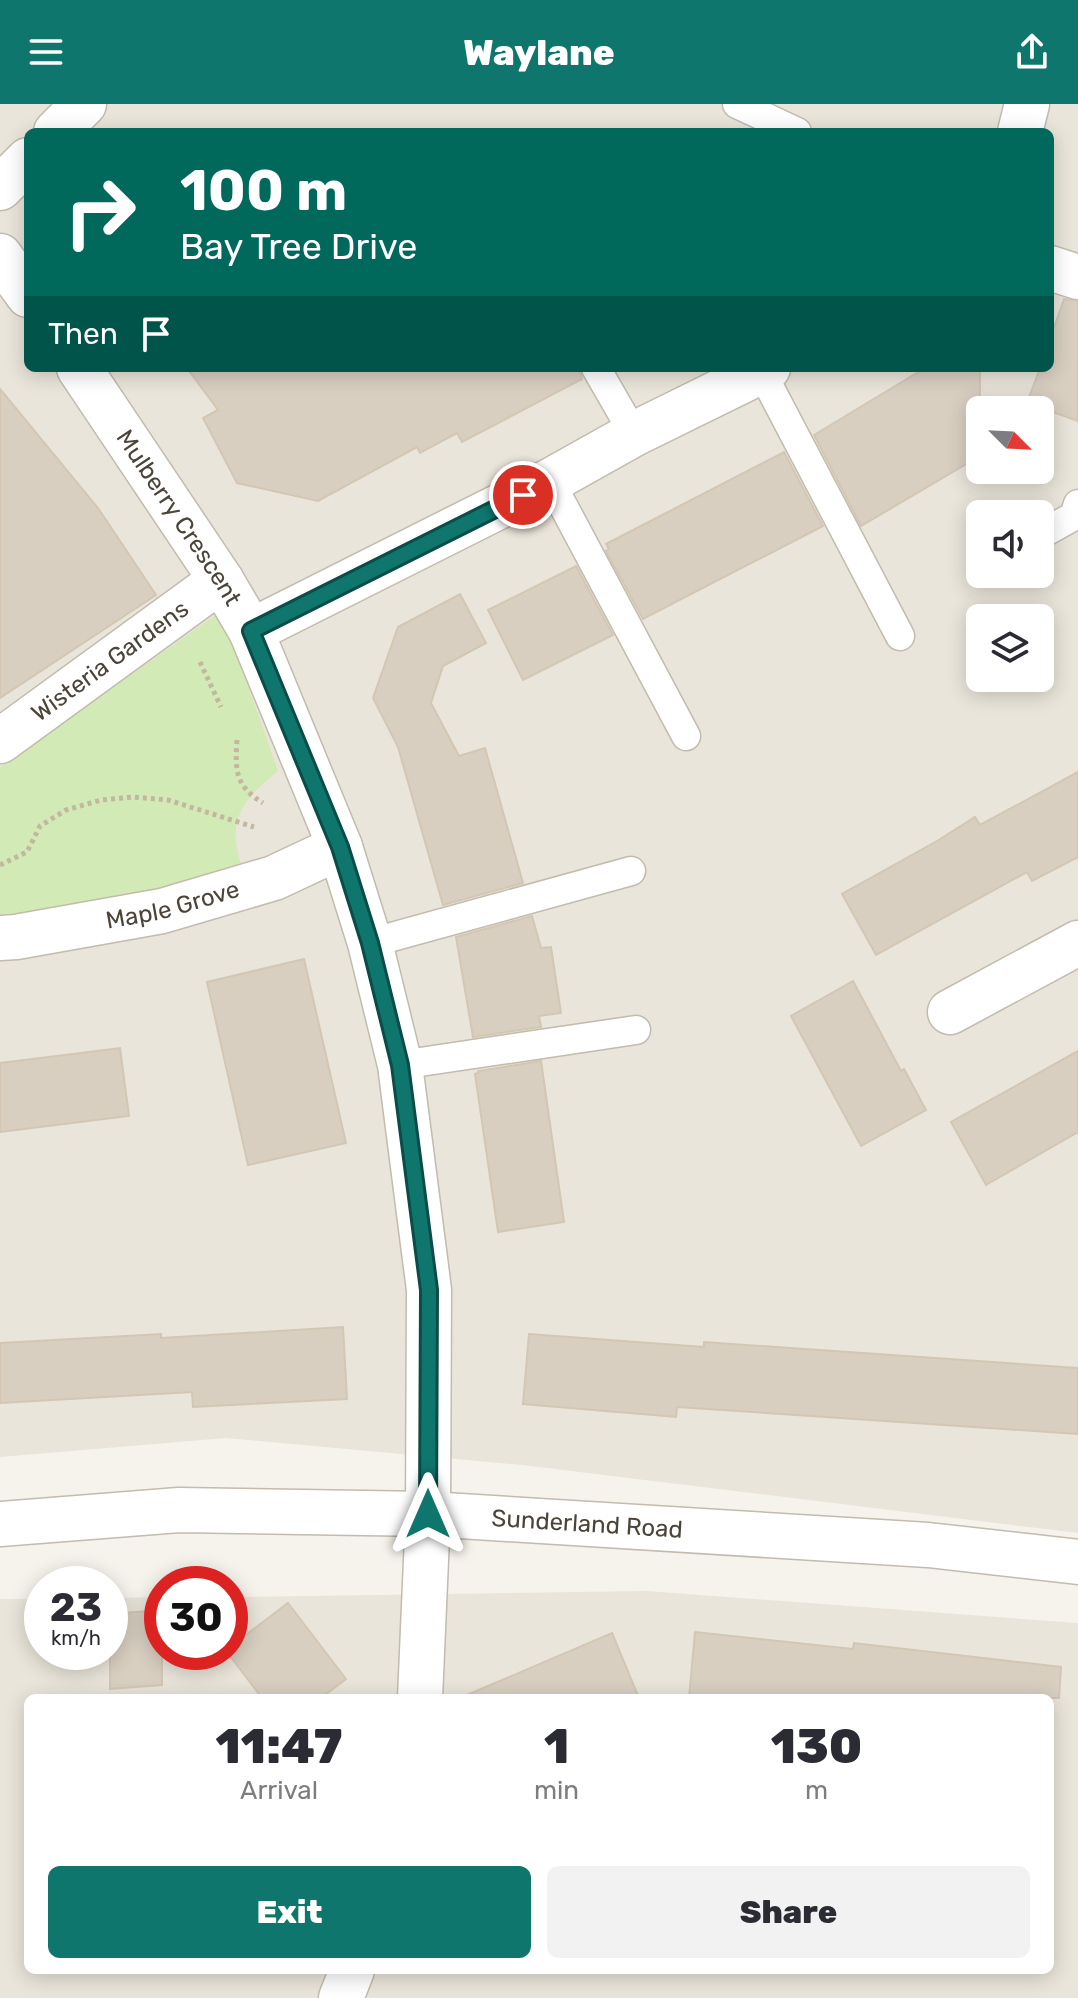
<!DOCTYPE html>
<html lang="en">
<head>
<meta charset="utf-8">
<style>
  :root { --surface:#fff; --page:#f2f2f3; --text:#2b2b33; --muted:#7c7c81; --accent:#0f766e }
  body { margin:0; font-family:Rubik,sans-serif; background:var(--page); color:var(--text); height:100vh; display:flex; flex-direction:column; font-size:30px; white-space:nowrap }
  * { box-sizing:border-box; margin:0 }
  p { font-size:26px; color:var(--muted) }
  .icon { flex:none; width:44px; height:44px; fill:none; stroke:currentColor; stroke-width:2; stroke-linecap:round; stroke-linejoin:round }
  .map { position:relative; flex:1; overflow:hidden }
  .panel { position:absolute; left:24px; top:1590px; width:1030px; height:280px; display:flex; flex-direction:column; background:var(--surface); border-radius:12px; box-shadow:0 4px 20px #0003 }
  .panel>* { flex:none }
  .hud { position:absolute; left:24px; top:24px; width:1030px; height:244px; border-radius:12px; box-shadow:0 4px 20px #0003; background:#00695c; color:#fff; overflow:hidden }
  .needle { width:52px; rotate:114deg }
  .fabs { position:absolute; left:966px; top:292px; display:grid; gap:16px }
  .fabs a { display:grid; place-items:center; width:88px; height:88px; border-radius:12px; background:var(--surface); box-shadow:0 4px 20px #0003; font-size:40px }
  .speed { position:absolute; left:24px; top:1462px; display:flex; gap:16px; font-size:40px; font-weight:700; text-align:center }
  .speed>* { display:grid; place-content:center; width:104px; height:104px; border-radius:50%; background:var(--surface); box-shadow:0 4px 20px #0003; line-height:1 }
  .speed small { font-size:20px; font-weight:400 }
  .speed .limit { border:12px solid #d22; background:#fff; color:#111 }
  .pin { position:absolute; display:grid; place-items:center; width:68px; height:68px; color:#fff; margin:-34px; border:4px solid #fff; border-radius:50%; box-shadow:0 2px 8px #0007 }
  .me { position:absolute; width:88px; margin:-44px; rotate:0deg; stroke-linejoin:round; filter:drop-shadow(0 0 6px #0008) }
  .turn { display:flex; align-items:center; gap:28px; height:168px; padding:0 24px; font-size:36px }
  .turn .icon { width:104px; height:104px; stroke-width:2.5 }
  .turn b { display:block; font-size:56px; line-height:68px }
  .then { display:flex; align-items:center; height:76px; padding:0 24px; background:#0003; gap:16px; font-size:30px }
  .eta { display:flex; justify-content:space-evenly; align-items:center; height:136px; text-align:center }
  .eta b { font-size:48px; font-weight:800; line-height:56px }
  .primary-button { display:flex; gap:16px; margin-top:auto; padding:16px 24px }
  .primary-button a { flex:1; height:92px; border-radius:12px; background:var(--accent); color:#fff; font-size:32px; font-weight:800; line-height:92px; text-align:center }
  .primary-button a+a { background:var(--page); color:var(--text) }
  header { display:flex; justify-content:space-between; align-items:center; height:104px; padding:0 24px; background:var(--accent); color:#fff; font-size:36px; font-weight:800 }
  .map>svg:first-child { display:block }
  .residential { fill:#eae5da; fill-rule:evenodd }
  .green { fill:#d2eab5 }
  .building { fill:#d8cfc1; stroke:#d3c7b4; stroke-width:2 }
  .lines { fill:none; stroke-linecap:round; stroke-linejoin:round }
  .service-casing { stroke:#c2bbae; stroke-width:31 }
  .minor-casing { stroke:#c2bbae; stroke-width:47 }
  .tertiary-casing { stroke:#c2bbae; stroke-width:47 }
  .path { stroke:#c4b79f; stroke-width:5; stroke-dasharray:4 4; stroke-linecap:butt }
  .service { stroke:#fff; stroke-width:28 }
  .minor { stroke:#fff; stroke-width:44 }
  .tertiary { stroke:#fff; stroke-width:44 }
  .route-casing { stroke:#0a4d48; stroke-width:20 }
  .route { stroke:#0f766e; stroke-width:14 }
  .labels { text-anchor:middle; stroke-width:6; stroke-linejoin:round; paint-order:stroke }
  .street-label { font-size:24px; fill:#4b4439; stroke:#fff }
</style>
</head>
<body>
<header><svg class="icon" aria-label="menu" viewBox="0 0 24 24"><path d="M4 6h16M4 12h16M4 18h16"/></svg>Waylane<svg class="icon" aria-label="share" viewBox="0 0 24 24"><path d="M12 15V3M7 8l5-5 5 5M5 13v7h14v-7"/></svg></header>
<div class="map">
<svg width="1078" height="1894" viewBox="0 0 1078 1894">
  <rect width="100%" height="100%" fill="#f6f3ec"/>
  <g class="residential">
    <path d="M 0,0 L 1078,0 L 1078,1429 L 522,1361 L 226,1334 L 0,1353 ZM 28,28 L 1050,28 L 1050,264 L 28,264 ZM 980,306 L 1040,306 L 1040,366 L 980,366 ZM 980,410 L 1040,410 L 1040,470 L 980,470 ZM 980,514 L 1040,514 L 1040,574 L 980,574 Z"/>
    <path d="M 647,1487 L 1078,1519 L 1078,1894 L 0,1894 L 0,1495 L 42,1495 L 42,1548 L 110,1548 L 110,1494 L 162,1493 L 162,1548 L 230,1548 L 230,1493 ZM 28,1594 L 1050,1594 L 1050,1866 L 28,1866 Z"/>
  </g>
  <path class="green" d="M 217,510 L 233,539 L 278,667 C 244,695 226,714 241,760 L 154,789 L 33,809 L 0,810 L 0,663 Z"/>
  <g class="building">
    <path d="M 1064,195 L 1078,197 L 1078,317 L 1027,299 L 1040,264 L 1050,264 L 1050,235 Z"/>
    <path d="M 187,264 L 579,264 L 582,275 L 462,338 L 457,329 L 420,349 L 417,343 L 318,397 L 237,379 L 203,314 L 218,306 Z"/>
    <path d="M 925,264 L 980,264 L 980,352 L 861,422 L 814,331 Z"/>
    <path d="M 0,285 L 98,404 L 156,491 L 0,594 Z"/>
    <path d="M 784,348 L 823,422 L 643,515 L 606,447 L 609,445 L 606,440 Z"/>
    <path d="M 576,462 L 613,531 L 523,576 L 488,506 Z"/>
    <path d="M 460,490 L 486,539 L 443,562 L 431,599 L 459,652 L 485,644 L 523,779 L 443,801 L 398,643 L 373,594 L 398,523 Z"/>
    <path d="M 1078,668 L 1078,753 L 1032,777 L 1027,768 L 876,851 L 842,790 L 937,737 L 975,713 L 980,721 Z"/>
    <path d="M 532,812 L 541,844 L 551,843 L 561,909 L 539,912 L 541,923 L 473,933 L 456,833 Z"/>
    <path d="M 304,855 L 346,1039 L 248,1061 L 207,878 Z"/>
    <path d="M 853,877 L 901,967 L 904,965 L 926,1006 L 861,1042 L 791,912 Z"/>
    <path d="M 120,944 L 129,1012 L 0,1028 L 0,959 Z"/>
    <path d="M 1078,947 L 1078,1028 L 986,1081 L 951,1018 Z"/>
    <path d="M 541,957 L 564,1118 L 498,1128 L 475,970 L 478,969 L 478,967 Z"/>
    <path d="M 343,1223 L 347,1295 L 193,1303 L 192,1288 L 0,1299 L 0,1239 L 161,1230 L 161,1234 Z"/>
    <path d="M 529,1230 L 704,1243 L 704,1238 L 1078,1264 L 1078,1330 L 677,1303 L 676,1313 L 523,1300 Z"/>
    <path d="M 288,1499 L 346,1575 L 321,1594 L 262,1594 L 227,1548 L 230,1548 L 230,1543 Z"/>
    <path d="M 162,1506 L 162,1581 L 110,1585 L 110,1510 Z"/>
    <path d="M 695,1528 L 853,1545 L 854,1539 L 1061,1563 L 1059,1594 L 689,1594 Z"/>
    <path d="M 612,1529 L 639,1594 L 460,1594 Z"/>
  </g>
  <g class="lines">
    <defs>
      <g id="service">
        <path d="M 737,0 L 797,28"/>
        <path d="M 596,264 L 634,330"/>
        <path d="M 761,267 L 900,532"/>
        <path d="M 550,377 L 686,632"/>
        <path d="M 1040,431 L 1074,412 L 1078,400"/>
        <path d="M 370,839 L 631,767"/>
        <path d="M 400,961 L 636,926"/>
      </g>
      <g id="minor">
        <path d="M 56,28 L 84,0"/>
        <path d="M 1020,28 L 1027,0"/>
        <path d="M 0,84 L 28,56"/>
        <path d="M 0,152 L 28,191"/>
        <path d="M 1050,164 L 1078,173"/>
        <path id="s1" d="M 79,264 L 221,476 L 251,527 L 340,743 L 370,839 L 400,961 L 429,1186 L 428,1410 L 420,1594"/>
        <path d="M 251,527 L 550,377 L 634,330 L 768,264"/>
        <path id="s2" d="M 0,637 L 221,476"/>
        <path id="s3" d="M 0,834 L 16,833 L 162,807 L 274,774 L 340,743"/>
        <path d="M 950,908 L 1078,839"/>
        <path d="M 341,1894 L 352,1866"/>
      </g>
      <g id="tertiary">
        <path id="s4" d="M 0,1420 L 179,1406 L 428,1410 L 928,1441 L 1078,1458"/>
      </g>
    </defs>
    <use href="#service" class="service-casing"/>
    <use href="#minor" class="minor-casing"/>
    <use href="#tertiary" class="tertiary-casing"/>
    <g class="path">
      <path d="M 200,558 L 221,603"/>
      <path d="M 237,636 C 235,666 235,682 263,699"/>
      <path d="M 0,761 L 27,748 L 40,722 L 66,706 L 101,696 L 133,693 L 168,696 L 254,723"/>
    </g>
    <use href="#service" class="service"/>
    <use href="#minor" class="minor"/>
    <use href="#tertiary" class="tertiary"/>
  </g>
  <g class="lines">
    <defs>
      <path id="route" d="M 428,1410 L 429,1186 L 400,961 L 370,839 L 340,743 L 251,527 L 523,391"/>
    </defs>
    <use href="#route" class="route-casing"/>
    <use href="#route" class="route"/>
  </g>
  <g class="labels">
    <g class="street-label">
      <text dy="8" stroke="none"><textPath href="#s1" startOffset="180">Mulberry Crescent</textPath></text>
      <text dy="8" stroke="none"><textPath href="#s2" startOffset="136">Wisteria Gardens</textPath></text>
      <text dy="8" stroke="none"><textPath href="#s3" startOffset="176">Maple Grove</textPath></text>
      <text dy="8" stroke="none"><textPath href="#s4" startOffset="588">Sunderland Road</textPath></text>
    </g>
  </g>
</svg>
<div class="fabs">
<a><svg class="needle" viewBox="-14 -14 28 28"><path d="M0-13l5 13h-10z" fill="#e53935"/><path d="M0 13l5-13h-10z" fill="#7c7c81"/></svg></a>
<a><svg class="icon" aria-label="sound" viewBox="0 0 24 24"><path d="M4 9h4l5-4v14l-5-4H4zM17 9q2 3 0 6"/></svg></a>
<a><svg class="icon" aria-label="layers" viewBox="0 0 24 24"><path d="M12 4l9 5-9 5-9-5zM3 14l9 5 9-5"/></svg></a>
</div>
<div class="speed"><div>23<small>km/h</small></div><div class="limit">30</div></div>
<div class="pin" style="left:523px;top:391px;background:#d93025"><svg class="icon" aria-label="arrive" viewBox="0 0 24 24"><path d="M6 21V4h12l-3 4 3 4H6"/></svg></div>
<svg class="me" style="left:428px;top:1410px" viewBox="-20 -20 40 40"><path d="M0-17L14 15 0 8-14 15z" fill="#0f766e" stroke="#fff" stroke-width="4"/></svg>
<div class="hud">
<div class="turn"><svg class="icon" aria-label="right" viewBox="0 0 24 24"><path d="M7 20v-9h11M14 6l5 5-5 5"/></svg><div><b>100 m</b>Bay Tree Drive</div></div>
<div class="then">Then<svg class="icon" aria-label="arrive" viewBox="0 0 24 24"><path d="M6 21V4h12l-3 4 3 4H6"/></svg></div>
</div>
<section class="panel">
<div class="eta">
<div><b>11:47</b><p>Arrival</p></div>
<div><b>1</b><p>min</p></div>
<div><b>130</b><p>m</p></div>
</div>
<div class="primary-button"><a>Exit</a><a>Share</a></div>
</section>
</div>
</body>
</html>
